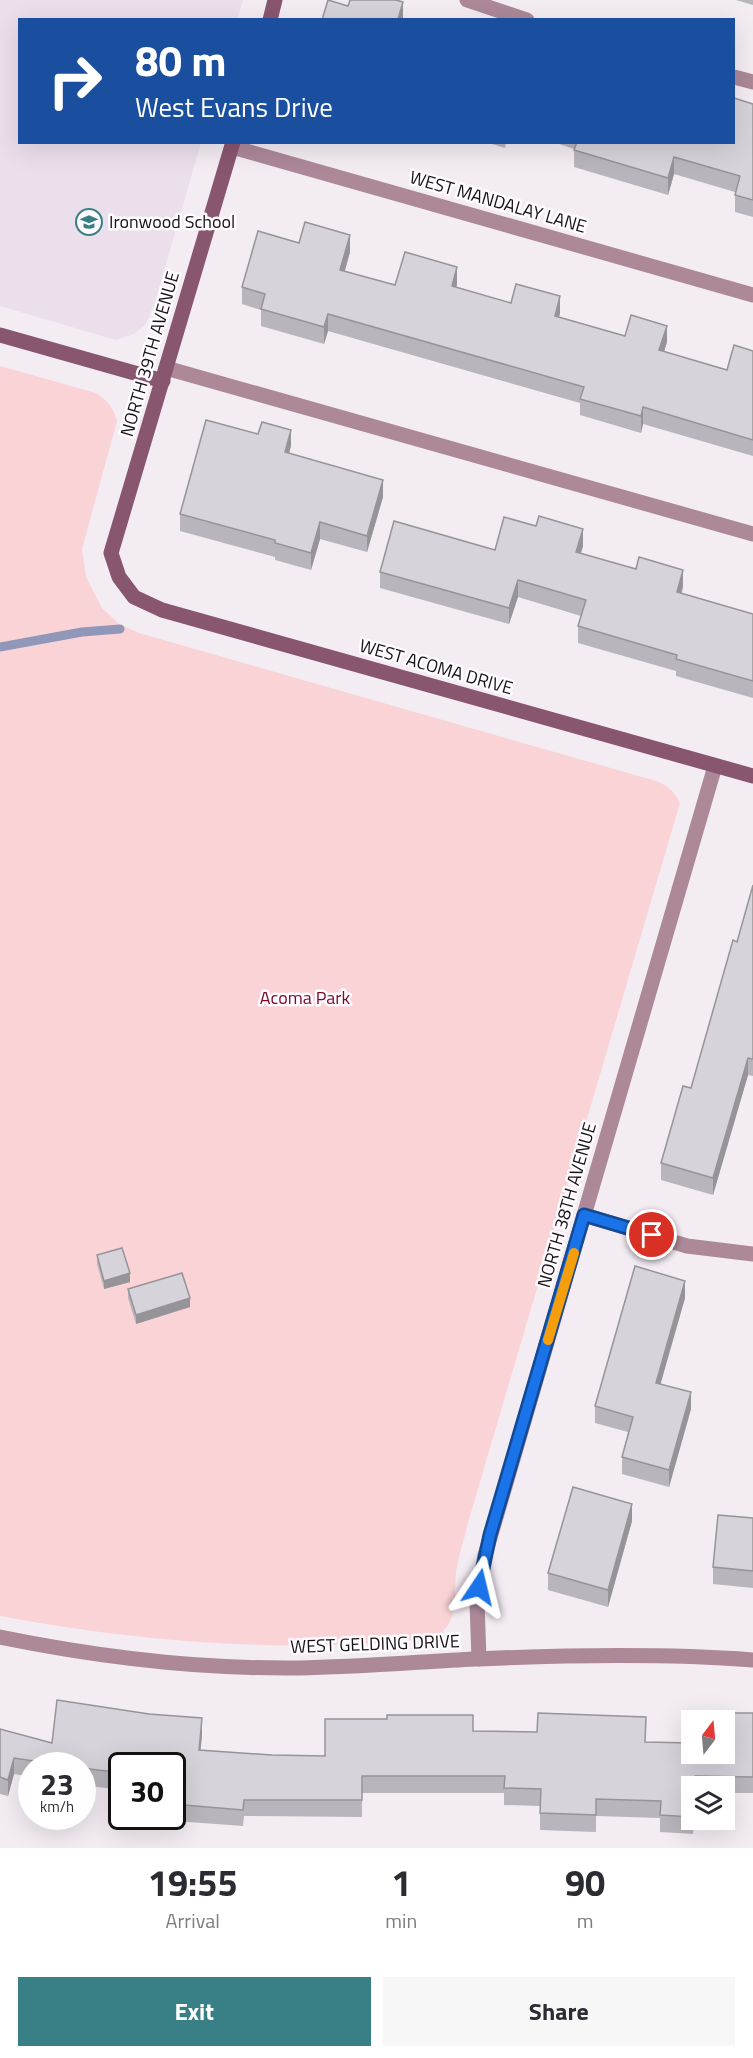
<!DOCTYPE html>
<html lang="en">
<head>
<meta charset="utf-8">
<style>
  :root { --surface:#fff; --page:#f7f7f7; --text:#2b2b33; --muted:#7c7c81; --accent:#388086 }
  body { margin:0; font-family:"Titillium Web",sans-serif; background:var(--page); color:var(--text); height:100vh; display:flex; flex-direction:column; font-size:22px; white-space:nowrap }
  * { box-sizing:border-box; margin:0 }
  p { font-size:20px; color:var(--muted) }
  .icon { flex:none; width:33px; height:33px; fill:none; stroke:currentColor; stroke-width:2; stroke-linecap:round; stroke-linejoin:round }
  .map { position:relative; height:1848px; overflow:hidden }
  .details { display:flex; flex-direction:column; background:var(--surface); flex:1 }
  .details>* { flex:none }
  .hud { position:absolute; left:18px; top:18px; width:717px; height:126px; border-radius:0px; box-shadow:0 6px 24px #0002; background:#1a4fa0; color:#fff; overflow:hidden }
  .needle { width:39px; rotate:16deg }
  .tools { position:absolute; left:681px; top:1710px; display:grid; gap:12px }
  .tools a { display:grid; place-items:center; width:54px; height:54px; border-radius:0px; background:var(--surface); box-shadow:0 6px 24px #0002; font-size:30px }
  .speed { position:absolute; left:18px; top:1752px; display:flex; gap:12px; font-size:30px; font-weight:700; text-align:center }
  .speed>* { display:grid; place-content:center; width:78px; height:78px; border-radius:50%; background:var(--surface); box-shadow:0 6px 24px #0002; line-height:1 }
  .speed small { font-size:15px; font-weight:400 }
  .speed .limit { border:3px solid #111; border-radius:9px; background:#fff; color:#111 }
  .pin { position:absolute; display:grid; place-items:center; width:51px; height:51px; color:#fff; margin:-26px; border:3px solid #fff; border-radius:50%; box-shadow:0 2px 6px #0007 }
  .me { position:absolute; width:66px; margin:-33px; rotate:10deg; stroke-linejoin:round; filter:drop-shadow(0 0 4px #0008) }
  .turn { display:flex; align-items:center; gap:21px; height:126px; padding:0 18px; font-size:27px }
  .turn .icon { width:78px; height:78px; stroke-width:2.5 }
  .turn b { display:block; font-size:42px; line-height:51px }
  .eta { display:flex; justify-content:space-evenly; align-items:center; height:102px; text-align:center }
  .eta b { font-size:36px; font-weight:700; line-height:42px }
  .cta { display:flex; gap:12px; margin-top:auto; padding:12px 18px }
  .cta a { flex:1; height:69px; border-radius:0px; background:var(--accent); color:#fff; font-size:24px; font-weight:700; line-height:69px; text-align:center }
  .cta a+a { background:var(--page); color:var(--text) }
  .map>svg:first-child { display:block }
  .built { fill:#ebdfec }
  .green { fill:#fad3d6 }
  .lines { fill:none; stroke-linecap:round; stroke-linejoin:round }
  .stream { stroke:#9097b9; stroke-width:9 }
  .lane { stroke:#ac8899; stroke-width:15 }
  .street { stroke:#ac8899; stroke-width:15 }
  .secondary { stroke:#895670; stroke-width:15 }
  .wall { fill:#b8b5bc }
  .shaded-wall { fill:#969499 }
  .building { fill:#d6d3db; stroke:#969499; stroke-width:1.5 }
  .route-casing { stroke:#114b97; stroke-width:15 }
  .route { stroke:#1a73e8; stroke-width:10 }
  .slow { stroke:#f59e0b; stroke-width:10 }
  .labels { text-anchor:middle; stroke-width:5; stroke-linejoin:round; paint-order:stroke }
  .street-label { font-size:18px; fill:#151315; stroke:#fffbff }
  .poi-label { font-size:18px; fill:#151315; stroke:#fffbff; text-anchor:start }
  .park-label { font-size:18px; fill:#780929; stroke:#fffbff }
</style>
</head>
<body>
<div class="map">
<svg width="753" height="1848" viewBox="0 0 753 1848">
  <rect width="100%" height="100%" fill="#f3ecf3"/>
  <path class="built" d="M 0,0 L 243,0 L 237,19 L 20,20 L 20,142 L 201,143 L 155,302 L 146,324 L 134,334 L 116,340 L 0,306 Z"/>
  <path class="green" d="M 0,366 L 96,393 C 108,401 113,407 117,421 L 82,549 L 86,577 L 102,608 L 119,624 L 139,633 L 656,781 C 668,786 674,791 680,803 L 467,1526 C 464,1541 458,1557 456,1573 C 453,1602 461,1615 437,1638 C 291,1654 144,1643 0,1616 Z"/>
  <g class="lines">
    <path class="stream" d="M 0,647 L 82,632 L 120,629"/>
    <g class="lane">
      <path d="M 467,0 L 527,20"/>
      <path d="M 734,77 L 753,82"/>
      <path d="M 166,368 L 753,534"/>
    </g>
    <g class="street">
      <path d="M 232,147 L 753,295"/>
      <path d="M 584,1215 L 687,1246 L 753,1254"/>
      <path d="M 0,1637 C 98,1657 198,1669 298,1668 C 357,1667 417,1662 475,1659 C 567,1655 661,1653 753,1660"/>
      <path d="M 479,1659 L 477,1603 L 485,1555 L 715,766"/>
    </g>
    <g class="secondary">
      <path d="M 270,20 L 275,0"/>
      <path d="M 233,142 L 111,553 L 119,577 L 134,597 L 162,610 L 753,776"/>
      <path d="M 0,335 L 163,381"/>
    </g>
  </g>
  <g class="wall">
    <path d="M 736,0 L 753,0 L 753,5 Z"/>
    <path d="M 753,104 L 753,217 L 735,212 L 735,192 L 674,174 L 668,195 L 574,167 L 574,149 L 553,142 L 734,142 Z"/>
    <path d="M 486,142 L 506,142 L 505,148 Z"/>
    <path d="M 299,243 L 350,252 L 345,271 L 395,285 L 457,284 L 456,288 L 511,303 L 560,313 L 559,317 L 625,336 L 667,342 L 664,352 L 727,370 L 753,351 L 753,456 L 643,424 L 641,433 L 580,415 L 580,403 L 328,331 L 324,344 L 261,326 L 261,310 L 242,304 L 242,287 Z"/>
    <path d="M 291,446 L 289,453 L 383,497 L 367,552 L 320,539 L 311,570 L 275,560 L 275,557 L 180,531 L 180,514 Z"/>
    <path d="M 583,546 L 581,553 L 683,586 L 682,593 L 753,614 L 753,698 L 676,676 L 676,671 L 578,643 L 578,626 L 581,616 L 518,597 L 509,624 L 380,588 L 380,572 L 495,550 Z"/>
    <path d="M 753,885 L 753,1076 L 748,1075 L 713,1195 L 661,1180 L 661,1163 L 691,1088 L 737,942 Z"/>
    <path d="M 97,1255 L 130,1282 L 104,1289 L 97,1264 Z"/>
    <path d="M 128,1289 L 190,1307 L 136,1324 L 128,1298 Z"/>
    <path d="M 685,1298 L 660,1384 L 691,1409 L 669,1487 L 622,1474 L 622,1457 L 628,1432 L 595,1423 L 595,1406 Z"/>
    <path d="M 753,1518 L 753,1588 L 713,1584 L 713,1567 Z"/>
    <path d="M 632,1521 L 608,1607 L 548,1590 L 548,1573 Z"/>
    <path d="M 753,1713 L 753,1793 L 724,1793 L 724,1786 L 692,1786 L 692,1820 L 694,1820 L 693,1834 L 660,1832 L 660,1818 L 596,1816 L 596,1832 L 540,1830 L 540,1806 L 504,1805 L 504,1793 L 362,1793 L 362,1817 L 244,1816 L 243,1826 L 162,1820 L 162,1816 L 172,1816 L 172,1766 L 122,1766 L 122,1790 L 82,1785 L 82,1766 L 32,1766 L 32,1777 L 14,1774 L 8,1796 L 0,1794 L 0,1729 L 52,1743 L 202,1735 L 200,1750 L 272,1755 L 325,1756 L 473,1731 L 645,1742 L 726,1745 Z"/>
  </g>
  <g class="shaded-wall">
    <path d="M 403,2 L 403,19 L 398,20 Z"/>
    <path d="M 674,157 L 674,174 L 668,195 L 668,178 Z"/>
    <path d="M 350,235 L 350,252 L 340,287 L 340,270 Z"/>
    <path d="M 457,267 L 457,284 L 452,303 L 452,286 Z"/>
    <path d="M 560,296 L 560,313 L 555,333 L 555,316 Z"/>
    <path d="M 328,314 L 328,331 L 324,344 L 324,327 Z"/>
    <path d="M 667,326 L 667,342 L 659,367 L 659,350 Z"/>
    <path d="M 643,407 L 643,424 L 641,433 L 641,416 Z"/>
    <path d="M 291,430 L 291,446 L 285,469 L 285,452 Z"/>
    <path d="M 383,480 L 383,497 L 367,552 L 367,536 Z"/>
    <path d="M 320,522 L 320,539 L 311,570 L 311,553 Z"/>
    <path d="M 583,529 L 583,546 L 576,568 L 576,552 Z"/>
    <path d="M 683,570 L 683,586 L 677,609 L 677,592 Z"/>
    <path d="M 518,580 L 518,597 L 509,624 L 509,608 Z"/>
    <path d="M 748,1058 L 748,1075 L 713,1195 L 713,1178 Z"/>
    <path d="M 130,1273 L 130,1282 L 104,1289 L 104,1281 Z"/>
    <path d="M 685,1281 L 685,1298 L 656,1400 L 656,1383 Z"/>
    <path d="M 190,1298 L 190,1307 L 136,1324 L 136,1315 Z"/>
    <path d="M 691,1392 L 691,1409 L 669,1487 L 669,1470 Z"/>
    <path d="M 632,1504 L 632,1521 L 608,1607 L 608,1590 Z"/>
    <path d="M 202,1718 L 202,1735 L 199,1767 L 199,1750 Z"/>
    <path d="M 14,1758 L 14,1774 L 8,1796 L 8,1780 Z"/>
  </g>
  <g class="building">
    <path d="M 328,0 L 348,6 L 350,0 L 396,0 L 403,2 L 398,19 L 399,20 L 322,20 Z"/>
    <path d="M 734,98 L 753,104 L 753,200 L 735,195 L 740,176 L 674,157 L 668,178 L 574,150 L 577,142 L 734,142 Z"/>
    <path d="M 305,222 L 350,235 L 340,270 L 395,285 L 405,252 L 457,267 L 452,286 L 511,303 L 516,284 L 560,296 L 555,316 L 625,336 L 631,315 L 667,326 L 659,350 L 727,370 L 734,345 L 753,351 L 753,440 L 643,407 L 641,416 L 580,399 L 584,387 L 328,314 L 324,327 L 261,309 L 265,294 L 242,287 L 258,231 L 299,243 Z"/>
    <path d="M 206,420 L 258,434 L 262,422 L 291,430 L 285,452 L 383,480 L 367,536 L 320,522 L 311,553 L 275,543 L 275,540 L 180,514 Z"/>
    <path d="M 539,516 L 583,529 L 576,552 L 636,569 L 639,557 L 683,570 L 677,592 L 753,614 L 753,681 L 676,659 L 677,655 L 578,626 L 586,600 L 518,580 L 509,608 L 380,572 L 394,521 L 495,550 L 504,517 L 536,526 Z"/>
    <path d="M 753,885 L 753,1059 L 748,1058 L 713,1178 L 661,1163 L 683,1086 L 691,1088 L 733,940 L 737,942 Z"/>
    <path d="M 122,1248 L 130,1273 L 104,1281 L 97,1255 Z"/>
    <path d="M 635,1266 L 685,1281 L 656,1383 L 691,1392 L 669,1470 L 622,1457 L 633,1417 L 595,1406 Z"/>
    <path d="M 182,1273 L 190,1298 L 136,1315 L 128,1289 Z"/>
    <path d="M 573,1487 L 632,1504 L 608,1590 L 548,1573 Z"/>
    <path d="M 718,1515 L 753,1518 L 753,1571 L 713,1567 Z"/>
    <path d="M 57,1700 L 149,1714 L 202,1718 L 199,1750 L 272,1755 L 325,1756 L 325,1719 L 387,1719 L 387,1715 L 473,1715 L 473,1731 L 537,1732 L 538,1713 L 646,1717 L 645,1742 L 692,1743 L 692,1754 L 724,1754 L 724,1745 L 726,1745 L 726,1713 L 753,1713 L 753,1777 L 695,1776 L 694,1786 L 692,1786 L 692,1817 L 660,1815 L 661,1801 L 596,1799 L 596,1815 L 540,1813 L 541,1789 L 504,1788 L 505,1776 L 362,1776 L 362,1800 L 244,1800 L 243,1810 L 172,1804 L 172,1766 L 122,1766 L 122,1773 L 82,1768 L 82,1766 L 68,1766 L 14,1758 L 8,1780 L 0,1777 L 0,1729 L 52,1743 Z"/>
  </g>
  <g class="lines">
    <defs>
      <path id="route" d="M 479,1587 L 490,1535 L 584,1215 L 652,1235"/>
    </defs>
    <use href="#route" class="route-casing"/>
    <use href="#route" class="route"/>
    <path class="slow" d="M 548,1340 L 574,1253"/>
  </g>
  <defs>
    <symbol id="school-ring" viewBox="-11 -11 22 22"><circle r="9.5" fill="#fffbff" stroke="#388086" stroke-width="1.5"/><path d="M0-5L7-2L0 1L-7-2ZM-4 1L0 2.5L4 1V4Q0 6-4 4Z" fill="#388086"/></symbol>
  </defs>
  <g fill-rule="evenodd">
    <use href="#school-ring" x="74" y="207" width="30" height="30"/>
  </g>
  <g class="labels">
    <g class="street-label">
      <text transform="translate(498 202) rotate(16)" y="6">WEST MANDALAY LANE</text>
      <text transform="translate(150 354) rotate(-74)" y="6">NORTH 39TH AVENUE</text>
      <text transform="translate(436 667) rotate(16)" y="6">WEST ACOMA DRIVE</text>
      <text transform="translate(567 1205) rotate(-74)" y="6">NORTH 38TH AVENUE</text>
      <text transform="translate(375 1644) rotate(-2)" y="6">WEST GELDING DRIVE</text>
    </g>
    <g class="poi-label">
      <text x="109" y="228">Ironwood School</text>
    </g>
    <g class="park-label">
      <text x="305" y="1004">Acoma Park</text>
    </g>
  </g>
</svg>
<div class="tools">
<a><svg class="needle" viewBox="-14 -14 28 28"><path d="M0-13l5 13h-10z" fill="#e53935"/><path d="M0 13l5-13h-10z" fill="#7c7c81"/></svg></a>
<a><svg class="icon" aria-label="layers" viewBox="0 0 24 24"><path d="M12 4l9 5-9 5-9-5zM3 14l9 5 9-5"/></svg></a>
</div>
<div class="speed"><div>23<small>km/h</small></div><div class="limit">30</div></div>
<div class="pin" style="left:652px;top:1235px;background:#d93025"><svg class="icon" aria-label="arrive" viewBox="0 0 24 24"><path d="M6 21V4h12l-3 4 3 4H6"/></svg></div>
<svg class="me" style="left:479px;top:1587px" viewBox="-20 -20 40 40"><path d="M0-17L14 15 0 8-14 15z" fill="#1a73e8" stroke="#fff" stroke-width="4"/></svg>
<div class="hud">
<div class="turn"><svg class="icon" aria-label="right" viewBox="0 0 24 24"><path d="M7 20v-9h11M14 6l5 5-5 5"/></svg><div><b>80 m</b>West Evans Drive</div></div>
</div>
</div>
<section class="details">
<div class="eta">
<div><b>19:55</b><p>Arrival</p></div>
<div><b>1</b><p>min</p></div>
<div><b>90</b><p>m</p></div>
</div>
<div class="cta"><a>Exit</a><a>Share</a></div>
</section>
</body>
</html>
